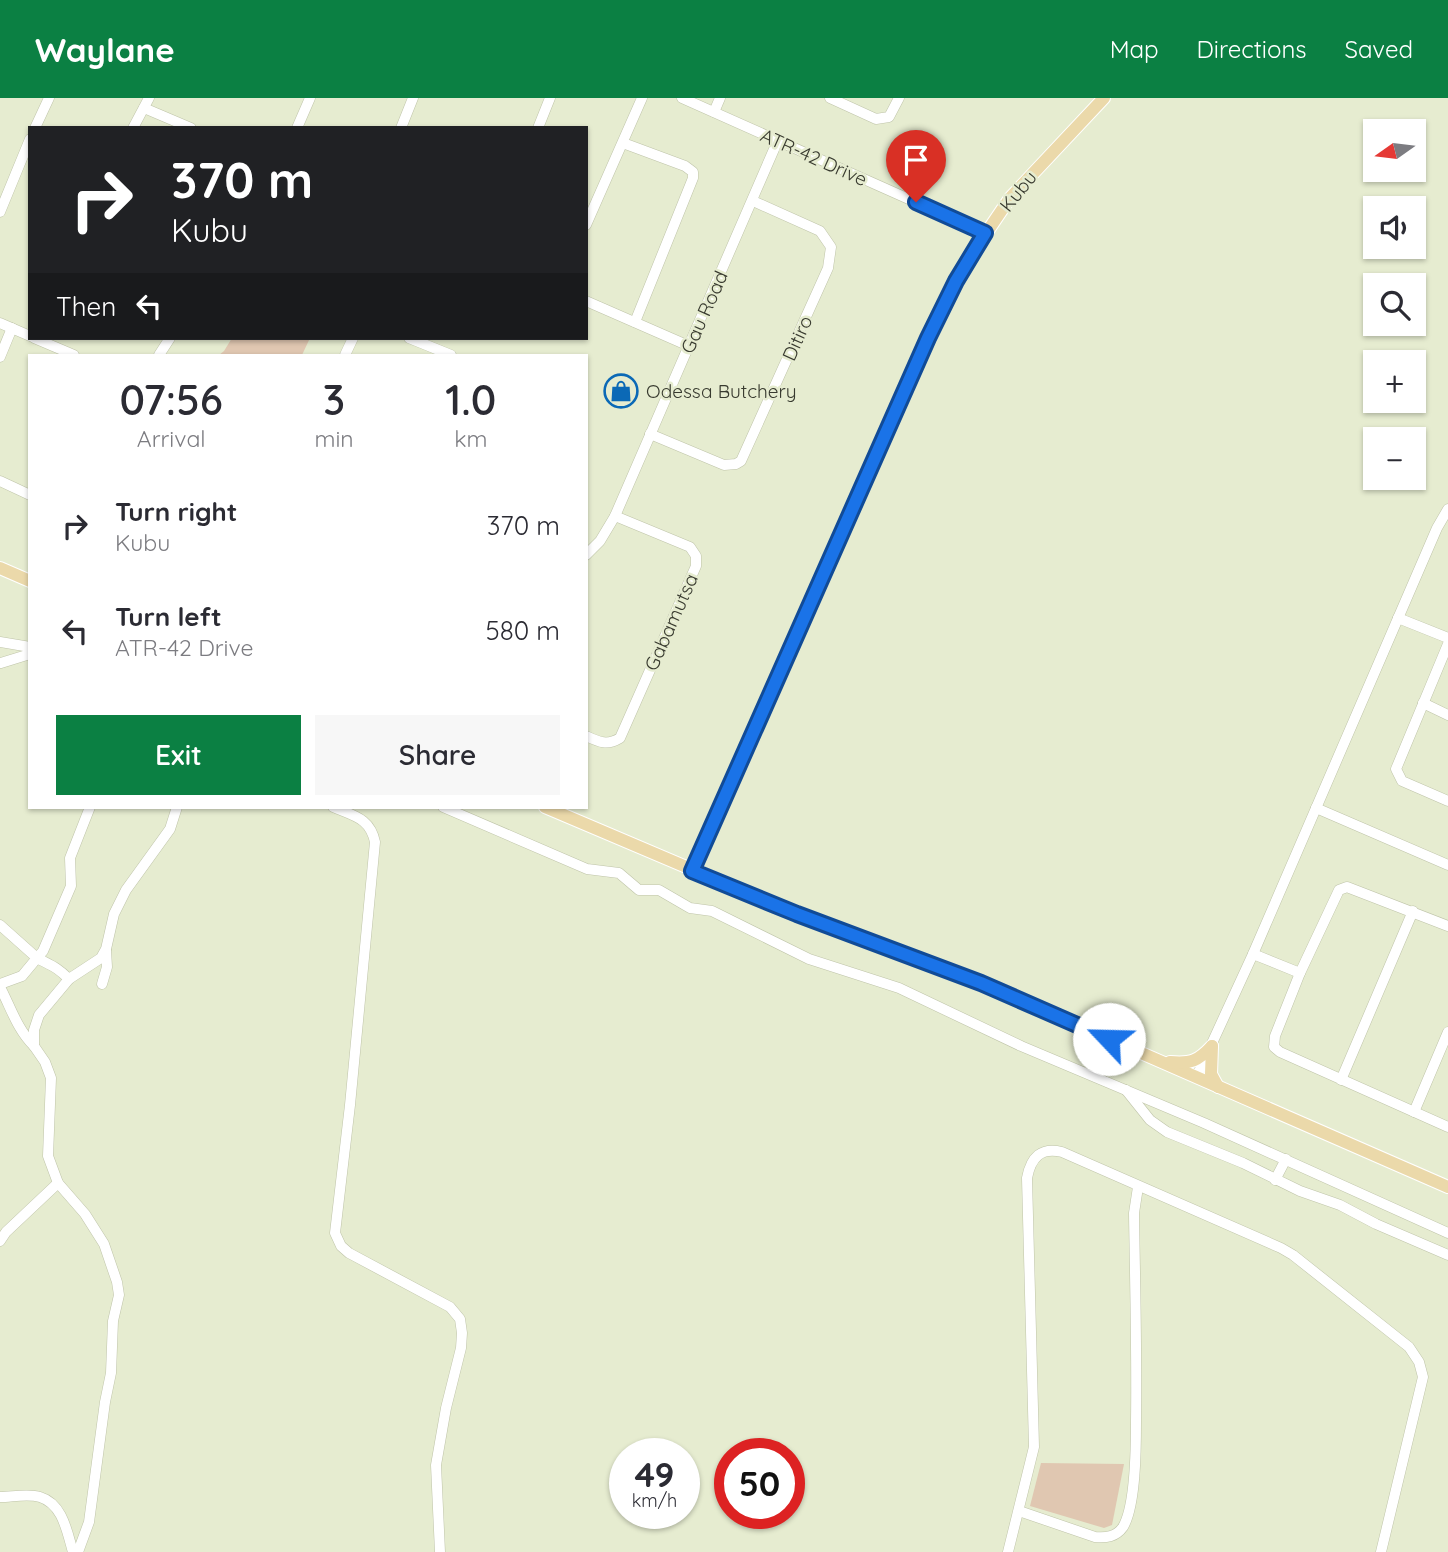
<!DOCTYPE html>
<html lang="en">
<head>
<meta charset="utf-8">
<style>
  :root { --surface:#fff; --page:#f7f7f7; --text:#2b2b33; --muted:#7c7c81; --accent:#0b8043 }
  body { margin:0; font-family:Quicksand,sans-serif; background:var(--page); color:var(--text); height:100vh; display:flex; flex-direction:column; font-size:26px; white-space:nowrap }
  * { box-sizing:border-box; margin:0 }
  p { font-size:23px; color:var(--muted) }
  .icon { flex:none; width:38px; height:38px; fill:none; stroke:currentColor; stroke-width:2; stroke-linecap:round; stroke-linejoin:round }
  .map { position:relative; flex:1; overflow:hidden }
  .panel { position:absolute; left:28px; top:256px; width:560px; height:455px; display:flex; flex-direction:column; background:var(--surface); border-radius:0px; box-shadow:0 2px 5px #0004 }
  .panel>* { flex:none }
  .top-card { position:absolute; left:28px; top:28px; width:560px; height:214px; border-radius:0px; box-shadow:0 2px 5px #0004; background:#202124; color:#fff; overflow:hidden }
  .needle { width:46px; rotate:256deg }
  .controls { position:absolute; left:1363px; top:21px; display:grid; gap:14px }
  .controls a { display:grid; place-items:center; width:63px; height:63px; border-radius:0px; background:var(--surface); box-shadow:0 2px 5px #0004; font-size:35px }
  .speed { position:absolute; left:609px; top:1340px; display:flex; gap:14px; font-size:35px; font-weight:700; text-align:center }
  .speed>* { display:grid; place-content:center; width:91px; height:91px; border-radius:50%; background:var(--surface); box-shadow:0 2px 5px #0004; line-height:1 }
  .speed small { font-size:18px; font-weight:400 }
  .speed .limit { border:10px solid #d22; background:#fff; color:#111 }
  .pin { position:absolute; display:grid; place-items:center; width:60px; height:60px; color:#fff; margin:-72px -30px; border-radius:50% 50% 50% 0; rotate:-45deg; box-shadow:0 0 7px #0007 }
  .pin .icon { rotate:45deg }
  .me { position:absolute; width:77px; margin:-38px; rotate:294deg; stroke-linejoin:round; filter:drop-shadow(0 0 5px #0008) }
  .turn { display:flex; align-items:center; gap:24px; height:147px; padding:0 28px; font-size:32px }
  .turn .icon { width:91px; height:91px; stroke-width:2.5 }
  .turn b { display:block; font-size:49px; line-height:60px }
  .then { display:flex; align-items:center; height:66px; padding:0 28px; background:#0003; gap:14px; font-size:26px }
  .eta { display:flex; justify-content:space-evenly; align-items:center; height:119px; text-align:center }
  .eta b { font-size:42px; font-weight:600; line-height:49px }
  .action { display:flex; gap:14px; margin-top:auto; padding:14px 28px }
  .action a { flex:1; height:80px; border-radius:0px; background:var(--accent); color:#fff; font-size:28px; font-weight:600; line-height:80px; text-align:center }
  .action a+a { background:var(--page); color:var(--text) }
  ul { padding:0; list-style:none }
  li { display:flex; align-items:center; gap:21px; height:105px; padding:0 28px }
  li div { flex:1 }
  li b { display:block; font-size:26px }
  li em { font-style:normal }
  header { display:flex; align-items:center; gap:42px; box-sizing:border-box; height:98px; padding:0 35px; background:var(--accent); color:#fff }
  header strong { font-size:33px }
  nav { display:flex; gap:38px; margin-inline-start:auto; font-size:24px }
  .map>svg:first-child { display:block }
  .green { fill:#e0c7b1 }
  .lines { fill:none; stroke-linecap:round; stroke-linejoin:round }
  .minor-casing { stroke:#bfc4a9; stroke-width:11 }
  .major-casing { stroke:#fff; stroke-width:14 }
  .minor { stroke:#fff; stroke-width:10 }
  .major { stroke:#ebd9aa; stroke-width:12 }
  .route-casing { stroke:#114b97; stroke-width:18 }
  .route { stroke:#1a73e8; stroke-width:12 }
  .labels { text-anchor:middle; stroke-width:5; stroke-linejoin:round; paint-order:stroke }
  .street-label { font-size:19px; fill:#383a2f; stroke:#e6ecd0 }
  .poi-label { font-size:19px; fill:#383a2f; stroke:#e6ecd0; text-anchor:start }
</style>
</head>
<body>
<header>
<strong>Waylane</strong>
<nav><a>Map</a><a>Directions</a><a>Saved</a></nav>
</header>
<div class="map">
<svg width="1448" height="1454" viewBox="0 0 1448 1454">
  <rect width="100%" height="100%" fill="#e6ecd0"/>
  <g class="green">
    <path d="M 232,240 L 310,240 L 302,257 L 219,257 L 224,253 Z"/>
    <path d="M 1041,1365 L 1124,1366 L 1112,1427 L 1104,1430 L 1030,1408 Z"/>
  </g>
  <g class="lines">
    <defs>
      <g id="minor">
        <path d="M 682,0 L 985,135"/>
        <path d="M 830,0 L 876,21 L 889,19 L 899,0"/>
        <path d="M 144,10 L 191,30"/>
        <path d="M 714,14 L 720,0"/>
        <path d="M 35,30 L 49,0"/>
        <path d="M 133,30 L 149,0"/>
        <path d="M 297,30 L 310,0"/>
        <path d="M 401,30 L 413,0"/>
        <path d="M 538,30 L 550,0"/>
        <path d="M 623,45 L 685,68 L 693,74 L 693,80 L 635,224"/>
        <path d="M 0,114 L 30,41"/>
        <path d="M 586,127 L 642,0"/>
        <path d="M 586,203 L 689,248"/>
        <path d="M 0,225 L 30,238"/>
        <path d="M 34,240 L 74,257"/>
        <path d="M 409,240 L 451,257"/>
        <path d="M 159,257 L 170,240"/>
        <path d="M 345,257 L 353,240"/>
        <path d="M 0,259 L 12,230"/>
        <path d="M 650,336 L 724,367 L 736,366 L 741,363 L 828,170 L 831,149 L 820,133 L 753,103"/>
        <path d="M 0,383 L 30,397"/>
        <path d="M 586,457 L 600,443 L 615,418 L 778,42"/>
        <path d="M 1398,520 L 1448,540"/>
        <path d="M 0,544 L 30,549"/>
        <path d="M 1448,546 L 1396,671 L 1402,683 L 1448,703"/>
        <path d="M 1,565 L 30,556"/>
        <path d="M 1423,605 L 1448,617"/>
        <path d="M 586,638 C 599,644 607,648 620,640 L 696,468 L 696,458 L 690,449 L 615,418"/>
        <path d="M 333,709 C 354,718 370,720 375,744 L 350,1007 L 335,1135 L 341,1148 L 349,1155 L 450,1209 L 460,1221 L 462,1235 L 461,1250 L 446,1310 L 436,1367 L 440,1454"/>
        <path d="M 443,709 L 587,771 L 619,775 L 639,792 L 659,792 L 690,810 L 712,813 L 809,861 L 899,890 L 1021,948 L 1204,1025 L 1448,1135"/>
        <path d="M 1316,710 L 1448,767"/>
        <path d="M 0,827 L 37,860 L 22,878 L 0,886"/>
        <path d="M 1448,828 L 1347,789 L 1339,792 L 1300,875 L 1275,938 L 1274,949 L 1280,954 L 1448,1029"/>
        <path d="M 1253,856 L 1300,875"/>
        <path d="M 69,881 C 57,869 52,868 37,860 L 43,853 L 71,788 L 70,760 L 90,709"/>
        <path d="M 102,886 L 107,869 L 106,852"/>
        <path d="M 0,889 C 11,910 17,931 34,948"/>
        <path d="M 1196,980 L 1253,856 L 1437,430 L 1448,411"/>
        <path d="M 1341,982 L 1413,813"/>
        <path d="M 1126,992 L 1150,1022 L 1167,1034 L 1243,1065 L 1300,1093 L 1340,1107 L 1376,1126 L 1448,1157"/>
        <path d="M 1414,1014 L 1448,934"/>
        <path d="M 1275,1082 L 1286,1061"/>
        <path d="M 0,1143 L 6,1134 L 58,1085"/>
        <path d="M 0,1399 C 12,1399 28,1395 40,1399 C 63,1406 67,1434 73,1454"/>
        <path d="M 1019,1413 L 1095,1439 C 1106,1440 1116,1439 1123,1429 C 1136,1407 1136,1349 1136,1323 C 1137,1254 1135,1184 1134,1115 L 1138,1089"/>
        <path d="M 78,1454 L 89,1424 L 105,1304 L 111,1275 L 113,1223 L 119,1197 L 117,1184 L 104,1146 L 85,1116 L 58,1085 L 48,1058 L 51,980 L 45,964 L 34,948 L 34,932 L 39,917 L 69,881 L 101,860 L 106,851 L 114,816 L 126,792 L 170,731 L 177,709"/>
        <path d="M 1008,1454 L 1034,1349 L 1027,1080 C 1031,1059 1041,1049 1062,1054 L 1281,1150 L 1293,1157 L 1409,1249 L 1419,1264 L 1423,1279 L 1381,1454"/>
      </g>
      <g id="major">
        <path d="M 0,470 L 30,483"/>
        <path d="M 545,709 L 797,816 L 981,885 L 1448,1089"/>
        <path d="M 692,773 L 946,201 L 966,165 L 1010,100 L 1104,0"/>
        <path d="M 1212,948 L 1211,976 L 1218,989"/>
        <path d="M 1170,964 C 1191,966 1198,963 1212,948"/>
      </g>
    </defs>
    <use href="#minor" class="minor-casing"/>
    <use href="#major" class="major-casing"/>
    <use href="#minor" class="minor"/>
    <use href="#major" class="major"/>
  </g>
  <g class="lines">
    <defs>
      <path id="route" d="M 916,104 L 985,135 L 956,183 L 928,240 L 692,773 L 797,816 L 981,885 L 1109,941"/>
    </defs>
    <use href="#route" class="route-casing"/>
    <use href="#route" class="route"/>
  </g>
  <defs>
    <symbol id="shop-ring" viewBox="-11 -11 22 22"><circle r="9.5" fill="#e6ecd0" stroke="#0b69b6" stroke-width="1.5"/><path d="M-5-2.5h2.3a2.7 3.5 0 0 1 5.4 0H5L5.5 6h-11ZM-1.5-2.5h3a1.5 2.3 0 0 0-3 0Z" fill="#0b69b6"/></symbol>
  </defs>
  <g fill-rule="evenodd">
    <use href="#shop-ring" x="602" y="274" width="38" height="38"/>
  </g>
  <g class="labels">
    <g class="street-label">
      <text transform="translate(814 59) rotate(24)" y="7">ATR-42 Drive</text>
      <text transform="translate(1018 93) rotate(-51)" y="7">Kubu</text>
      <text transform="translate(704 214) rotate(-66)" y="7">Gau Road</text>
      <text transform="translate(797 240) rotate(-66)" y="7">Ditiro</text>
      <text transform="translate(671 524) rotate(-66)" y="7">Gabamutsa</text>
    </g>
    <g class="poi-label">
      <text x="646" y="300">Odessa Butchery</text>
    </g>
  </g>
</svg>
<div class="controls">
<a><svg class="needle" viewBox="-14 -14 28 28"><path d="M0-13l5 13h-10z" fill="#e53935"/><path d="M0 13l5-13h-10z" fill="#7c7c81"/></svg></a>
<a><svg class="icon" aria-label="sound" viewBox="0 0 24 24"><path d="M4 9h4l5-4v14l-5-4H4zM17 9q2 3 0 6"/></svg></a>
<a><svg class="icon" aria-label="search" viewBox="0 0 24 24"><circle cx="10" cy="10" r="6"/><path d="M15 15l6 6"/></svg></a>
<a>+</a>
<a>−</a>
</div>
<div class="speed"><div>49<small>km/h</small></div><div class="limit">50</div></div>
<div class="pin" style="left:916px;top:104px;background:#d93025"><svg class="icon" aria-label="arrive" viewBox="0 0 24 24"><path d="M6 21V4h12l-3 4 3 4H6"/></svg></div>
<svg class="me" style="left:1109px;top:941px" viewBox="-20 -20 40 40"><circle r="19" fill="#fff"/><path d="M0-13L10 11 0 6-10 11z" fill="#1a73e8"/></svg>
<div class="top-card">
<div class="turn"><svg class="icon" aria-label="right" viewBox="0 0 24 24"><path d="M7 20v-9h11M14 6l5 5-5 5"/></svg><div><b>370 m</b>Kubu</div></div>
<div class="then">Then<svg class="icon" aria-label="left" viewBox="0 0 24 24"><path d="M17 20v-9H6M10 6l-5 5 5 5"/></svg></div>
</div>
<section class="panel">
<div class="eta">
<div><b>07:56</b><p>Arrival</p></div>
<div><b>3</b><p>min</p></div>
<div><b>1.0</b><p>km</p></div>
</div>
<ul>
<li><svg class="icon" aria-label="right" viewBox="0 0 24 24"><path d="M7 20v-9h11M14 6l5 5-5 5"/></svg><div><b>Turn right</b><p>Kubu</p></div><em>370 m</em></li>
<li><svg class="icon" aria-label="left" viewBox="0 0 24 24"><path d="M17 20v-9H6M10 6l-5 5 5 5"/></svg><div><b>Turn left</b><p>ATR-42 Drive</p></div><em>580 m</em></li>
</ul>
<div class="action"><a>Exit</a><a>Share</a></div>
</section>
</div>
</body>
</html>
